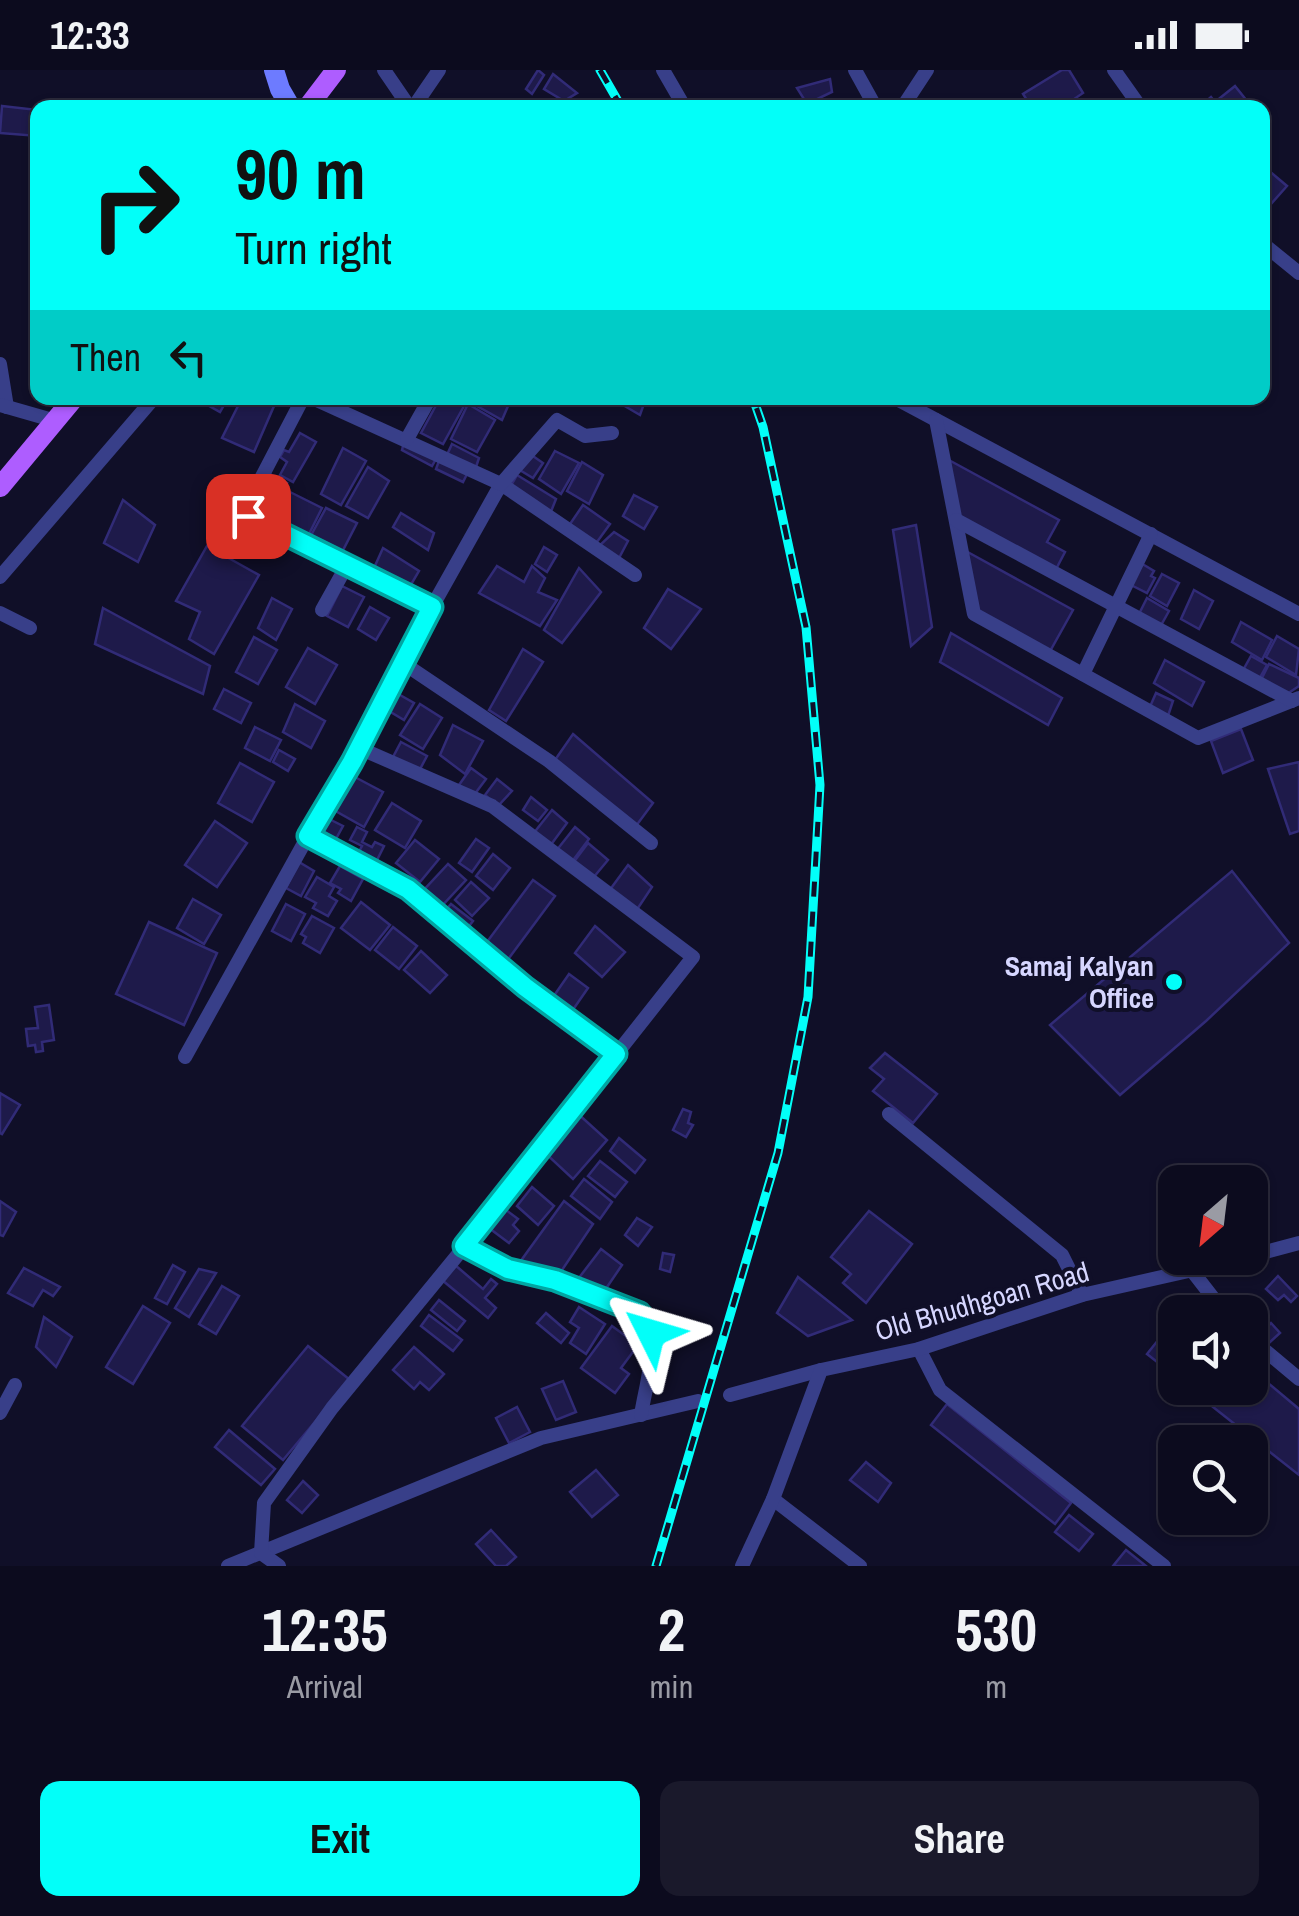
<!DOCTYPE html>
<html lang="en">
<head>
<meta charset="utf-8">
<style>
  :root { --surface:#0c0b1e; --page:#1a192b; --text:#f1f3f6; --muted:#9a9ba4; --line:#2c2b3c; --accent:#02fff9 }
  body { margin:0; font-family:"Archivo Narrow",sans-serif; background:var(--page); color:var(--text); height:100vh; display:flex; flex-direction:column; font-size:38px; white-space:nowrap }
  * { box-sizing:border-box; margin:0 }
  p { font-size:32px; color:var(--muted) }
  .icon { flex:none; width:55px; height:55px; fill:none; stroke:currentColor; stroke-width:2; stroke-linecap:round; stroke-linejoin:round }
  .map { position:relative; height:1496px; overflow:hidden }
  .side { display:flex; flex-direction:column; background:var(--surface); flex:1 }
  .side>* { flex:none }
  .hud { position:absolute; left:30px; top:30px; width:1240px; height:305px; border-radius:20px; box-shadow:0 2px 8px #0004,0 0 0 2px var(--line); background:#02fff9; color:#111; overflow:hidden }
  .needle { width:65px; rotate:208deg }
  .fabs { position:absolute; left:1158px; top:1095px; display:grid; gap:20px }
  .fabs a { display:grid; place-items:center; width:110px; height:110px; border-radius:20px; background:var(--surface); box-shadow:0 2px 8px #0004,0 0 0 2px var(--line); font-size:50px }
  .pin { position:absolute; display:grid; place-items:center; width:85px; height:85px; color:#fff; margin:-42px; border-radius:20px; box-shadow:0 5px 15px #0006 }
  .me { position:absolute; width:110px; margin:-55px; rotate:310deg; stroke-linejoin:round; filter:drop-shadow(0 0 8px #0008) }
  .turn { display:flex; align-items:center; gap:35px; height:210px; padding:0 40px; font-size:45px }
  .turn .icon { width:130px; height:130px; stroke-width:2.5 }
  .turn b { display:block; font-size:70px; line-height:85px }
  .then { display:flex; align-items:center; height:95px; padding:0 40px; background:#0003; gap:20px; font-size:38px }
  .eta { display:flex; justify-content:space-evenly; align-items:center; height:170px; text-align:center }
  .eta b { font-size:60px; font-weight:800; line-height:70px }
  .cta { display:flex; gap:20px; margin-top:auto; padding:20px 40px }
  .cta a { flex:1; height:115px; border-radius:20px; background:var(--accent); color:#111; font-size:40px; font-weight:800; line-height:115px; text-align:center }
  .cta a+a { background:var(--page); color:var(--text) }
  .status { display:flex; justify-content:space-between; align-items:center; height:70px; padding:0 50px; background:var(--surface); direction:ltr }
  .status svg { height:28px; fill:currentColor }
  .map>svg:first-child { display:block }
  .building { fill:#1e1a4a; stroke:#312b77; stroke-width:2.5 }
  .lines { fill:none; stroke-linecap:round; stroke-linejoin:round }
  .street { stroke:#383f89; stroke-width:14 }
  .secondary { stroke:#6d7bff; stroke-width:20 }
  .primary { stroke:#ae5dff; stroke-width:20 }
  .rail-casing { stroke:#02fff9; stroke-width:9 }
  .rail { stroke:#100f28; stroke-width:5; stroke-dasharray:15; stroke-linecap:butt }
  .route-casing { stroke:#01a6a2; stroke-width:25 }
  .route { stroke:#02fff9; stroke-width:18 }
  .poi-dot { fill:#02fff9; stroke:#100f28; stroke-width:4 }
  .labels { text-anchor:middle; stroke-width:8; stroke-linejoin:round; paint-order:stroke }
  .poi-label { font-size:28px; font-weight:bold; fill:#d6d6ff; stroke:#100f28; text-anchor:end }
  .street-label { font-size:28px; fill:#d6d6ff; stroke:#100f28 }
</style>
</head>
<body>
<div class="status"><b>12:33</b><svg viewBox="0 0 49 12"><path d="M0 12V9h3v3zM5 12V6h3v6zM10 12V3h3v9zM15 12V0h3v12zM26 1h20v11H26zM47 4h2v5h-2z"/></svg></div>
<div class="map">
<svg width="1299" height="1496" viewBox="0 0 1299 1496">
  <rect width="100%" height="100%" fill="#100f28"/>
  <g class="building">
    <path d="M 538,0 L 544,5 L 532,24 L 526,19 Z"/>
    <path d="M 1062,0 L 1069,0 L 1083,23 L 1061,38 L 1032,38 L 1023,24 Z"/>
    <path d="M 553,4 L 577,23 L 564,31 L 544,19 Z"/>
    <path d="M 830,9 L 832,22 L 807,34 L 797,18 Z"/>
    <path d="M 1235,16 L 1247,31 L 1241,38 L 1198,38 L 1211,27 L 1215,32 Z"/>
    <path d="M 2,36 L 38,40 L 38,66 L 0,63 Z"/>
    <path d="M 1262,95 L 1287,116 L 1262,144 Z"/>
    <path d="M 195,328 L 228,328 L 220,342 Z"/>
    <path d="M 242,328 L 257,328 L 274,336 L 254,382 L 222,368 Z"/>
    <path d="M 440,328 L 448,328 L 464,336 L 443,374 L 421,363 Z"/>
    <path d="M 473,328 L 492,328 L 508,336 L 502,350 L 470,332 Z"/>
    <path d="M 611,328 L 646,328 L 640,345 Z"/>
    <path d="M 468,334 L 495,350 L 477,382 L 451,369 Z"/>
    <path d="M 300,363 L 316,372 L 293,412 L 280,405 L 287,392 L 280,387 L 284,380 L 289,382 Z"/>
    <path d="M 404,372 L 437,387 L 432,396 L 402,380 Z"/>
    <path d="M 452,374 L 479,388 L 475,400 L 446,387 Z"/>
    <path d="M 343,378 L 366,391 L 341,435 L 321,424 Z"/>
    <path d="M 555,381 L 579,393 L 561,424 L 539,409 Z"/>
    <path d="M 530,384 L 543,393 L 533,408 L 518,399 Z"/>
    <path d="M 440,388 L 468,402 L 463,412 L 436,399 Z"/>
    <path d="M 947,389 L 1059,450 L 1047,472 L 1065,482 L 1055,501 L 958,448 Z"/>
    <path d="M 582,392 L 603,405 L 589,434 L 567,421 Z"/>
    <path d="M 368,397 L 389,411 L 368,448 L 346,436 Z"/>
    <path d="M 268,403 L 287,413 L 269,444 L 252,435 Z"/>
    <path d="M 517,405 L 556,429 L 550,444 L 510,417 Z"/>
    <path d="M 290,422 L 322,438 L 307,468 L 275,451 Z"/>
    <path d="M 634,425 L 657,437 L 644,459 L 623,446 Z"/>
    <path d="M 123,430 L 155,455 L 138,492 L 104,473 Z"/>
    <path d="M 583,435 L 610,454 L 597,472 L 568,457 Z"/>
    <path d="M 326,438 L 357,453 L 340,486 L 309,469 Z"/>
    <path d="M 401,443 L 434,463 L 428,480 L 393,457 Z"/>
    <path d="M 916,455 L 932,557 L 911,576 L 893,460 Z"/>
    <path d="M 614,462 L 628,471 L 619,488 L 599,476 Z"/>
    <path d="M 207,476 L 259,505 L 214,584 L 189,569 L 200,542 L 176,531 Z"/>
    <path d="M 544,477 L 557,485 L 547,502 L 535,494 Z"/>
    <path d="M 383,478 L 419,501 L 409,518 L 374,498 Z"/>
    <path d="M 964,480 L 1073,540 L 1049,583 L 976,542 Z"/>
    <path d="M 1139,492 L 1154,501 L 1151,506 L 1155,508 L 1147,523 L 1129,514 Z"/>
    <path d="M 497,496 L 524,512 L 532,496 L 545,508 L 538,522 L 557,530 L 540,556 L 479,523 Z"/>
    <path d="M 579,498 L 601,522 L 562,573 L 544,560 Z"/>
    <path d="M 1162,504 L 1179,513 L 1167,536 L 1150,526 Z"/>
    <path d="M 342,516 L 364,527 L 348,557 L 327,546 Z"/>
    <path d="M 668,519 L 701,539 L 671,579 L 644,558 Z"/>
    <path d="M 1194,520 L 1213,531 L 1199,559 L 1181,549 Z"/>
    <path d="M 272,528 L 292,539 L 276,570 L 258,558 Z"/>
    <path d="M 1147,528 L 1169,541 L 1160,557 L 1138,546 Z"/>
    <path d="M 370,537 L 389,548 L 376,570 L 358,559 Z"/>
    <path d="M 103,538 L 210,596 L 203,624 L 95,574 Z"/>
    <path d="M 1241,552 L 1272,570 L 1262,590 L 1232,572 Z"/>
    <path d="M 951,563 L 1062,628 L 1048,655 L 940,592 Z"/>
    <path d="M 1277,566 L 1299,579 L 1296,605 L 1266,587 Z"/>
    <path d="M 254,567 L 277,580 L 258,614 L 236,602 Z"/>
    <path d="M 308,578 L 337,595 L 315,634 L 286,617 Z"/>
    <path d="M 523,579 L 543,592 L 506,651 L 489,640 Z"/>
    <path d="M 1251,586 L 1267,595 L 1258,611 L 1242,602 Z"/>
    <path d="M 1165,590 L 1204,612 L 1192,636 L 1154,613 Z"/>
    <path d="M 1269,594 L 1299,608 L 1299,616 L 1287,624 L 1261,610 Z"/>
    <path d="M 224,619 L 251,633 L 241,653 L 214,639 Z"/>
    <path d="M 393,621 L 414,633 L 404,650 L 384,638 Z"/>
    <path d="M 1156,623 L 1173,631 L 1167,649 L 1149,639 Z"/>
    <path d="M 295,634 L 325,651 L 311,678 L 283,662 Z"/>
    <path d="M 420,634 L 442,648 L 423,679 L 400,665 Z"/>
    <path d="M 453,655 L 483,671 L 465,704 L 440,685 Z"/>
    <path d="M 255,657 L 281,670 L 270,691 L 245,678 Z"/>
    <path d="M 1241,659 L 1253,690 L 1223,703 L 1211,671 Z"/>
    <path d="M 573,664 L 653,733 L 636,756 L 555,690 Z"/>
    <path d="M 401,672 L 427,686 L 419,701 L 393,687 Z"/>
    <path d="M 279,680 L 295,689 L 288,701 L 273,692 Z"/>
    <path d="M 1299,692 L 1299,761 L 1290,764 L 1268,699 Z"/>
    <path d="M 240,693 L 274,712 L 252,752 L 218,733 Z"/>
    <path d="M 471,698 L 486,709 L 474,725 L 459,715 Z"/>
    <path d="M 351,705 L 383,722 L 364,757 L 332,739 Z"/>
    <path d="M 497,709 L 512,721 L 498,736 L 485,725 Z"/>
    <path d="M 531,727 L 547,740 L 538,751 L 523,740 Z"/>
    <path d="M 392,733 L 421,751 L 405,778 L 375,760 Z"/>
    <path d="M 552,740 L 567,753 L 550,776 L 533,764 Z"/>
    <path d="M 323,746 L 343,756 L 332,776 L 312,765 Z"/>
    <path d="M 215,751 L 247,773 L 217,817 L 185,795 Z"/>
    <path d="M 357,757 L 367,762 L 362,772 L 372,777 L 375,772 L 384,776 L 377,790 L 369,786 L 365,794 L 355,789 L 362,776 L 350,770 Z"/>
    <path d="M 575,757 L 589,769 L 571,793 L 556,781 Z"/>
    <path d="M 476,769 L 489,778 L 472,802 L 459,793 Z"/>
    <path d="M 415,770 L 439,789 L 420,812 L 396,793 Z"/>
    <path d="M 588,773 L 608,790 L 593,808 L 573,793 Z"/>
    <path d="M 493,784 L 510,798 L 493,820 L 476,806 Z"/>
    <path d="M 299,792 L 314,801 L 301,826 L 286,818 Z"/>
    <path d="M 448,794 L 466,810 L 439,839 L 421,823 Z"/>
    <path d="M 628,795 L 652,817 L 636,841 L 609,821 Z"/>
    <path d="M 340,796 L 363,809 L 351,831 L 338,823 L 341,819 L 330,813 Z"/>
    <path d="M 1232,801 L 1289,873 L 1206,951 L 1120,1025 L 1050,955 Z"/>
    <path d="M 317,807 L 334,817 L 329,826 L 337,831 L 328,846 L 313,838 L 316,833 L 305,827 Z"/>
    <path d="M 533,810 L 555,826 L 506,892 L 484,876 Z"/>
    <path d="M 471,812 L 489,828 L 472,846 L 455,830 Z"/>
    <path d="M 193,829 L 221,845 L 204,874 L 177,858 Z"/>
    <path d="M 361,832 L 390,855 L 370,880 L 341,858 Z"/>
    <path d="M 286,834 L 305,844 L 291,871 L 272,861 Z"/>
    <path d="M 451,834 L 473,851 L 466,860 L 443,843 Z"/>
    <path d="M 312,846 L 334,858 L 320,883 L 303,873 L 306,867 L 301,864 Z"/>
    <path d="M 149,852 L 217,883 L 184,955 L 116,924 Z"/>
    <path d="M 595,856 L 625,882 L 602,907 L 575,883 Z"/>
    <path d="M 393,857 L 417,876 L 399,899 L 375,880 Z"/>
    <path d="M 421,881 L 447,905 L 430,923 L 404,900 Z"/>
    <path d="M 569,904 L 588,918 L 570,944 L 551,930 Z"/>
    <path d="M 49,935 L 54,970 L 42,972 L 43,981 L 36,982 L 35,975 L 28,976 L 26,959 L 38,958 L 35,937 Z"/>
    <path d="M 885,983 L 937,1024 L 913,1053 L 873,1021 L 884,1009 L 870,998 Z"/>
    <path d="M 0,1023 L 20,1035 L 2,1064 L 0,1063 Z"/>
    <path d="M 683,1039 L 691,1042 L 688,1053 L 693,1055 L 686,1067 L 673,1060 Z"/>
    <path d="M 576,1042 L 607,1070 L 573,1109 L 544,1082 Z"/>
    <path d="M 619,1068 L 645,1090 L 635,1103 L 610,1081 Z"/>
    <path d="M 600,1091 L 627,1112 L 615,1127 L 588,1106 Z"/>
    <path d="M 584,1109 L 612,1132 L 600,1149 L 571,1126 Z"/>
    <path d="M 532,1117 L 554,1136 L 538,1155 L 517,1136 Z"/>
    <path d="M 0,1131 L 16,1142 L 3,1166 L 0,1165 Z"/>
    <path d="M 564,1131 L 593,1154 L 558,1206 L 520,1192 Z"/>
    <path d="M 502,1137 L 518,1149 L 513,1155 L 519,1161 L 509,1173 L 485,1155 Z"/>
    <path d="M 869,1141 L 912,1174 L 866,1233 L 843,1213 L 851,1204 L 831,1187 Z"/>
    <path d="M 637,1148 L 652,1157 L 638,1176 L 625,1165 Z"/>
    <path d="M 601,1179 L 622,1195 L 603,1223 L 575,1213 Z"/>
    <path d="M 663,1183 L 674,1185 L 670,1202 L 660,1199 Z"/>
    <path d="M 173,1195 L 185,1202 L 167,1234 L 155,1228 Z"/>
    <path d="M 455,1195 L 483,1219 L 491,1209 L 497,1214 L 485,1228 L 496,1238 L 488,1248 L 442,1210 Z"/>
    <path d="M 24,1198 L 60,1217 L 53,1226 L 43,1220 L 33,1236 L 8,1223 Z"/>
    <path d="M 199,1199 L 216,1203 L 189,1247 L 175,1238 Z"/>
    <path d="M 1278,1206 L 1297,1226 L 1291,1232 L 1284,1225 L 1278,1230 L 1266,1219 Z"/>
    <path d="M 798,1207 L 852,1250 L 808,1266 L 777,1243 Z"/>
    <path d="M 222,1216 L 239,1226 L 216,1264 L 199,1254 Z"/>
    <path d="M 439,1230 L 465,1251 L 457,1261 L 431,1240 Z"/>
    <path d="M 143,1236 L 170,1253 L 133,1314 L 106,1297 Z"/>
    <path d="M 579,1237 L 605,1254 L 586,1284 L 570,1273 L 579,1258 L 570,1252 Z"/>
    <path d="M 546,1243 L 569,1263 L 561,1273 L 537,1253 Z"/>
    <path d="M 429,1245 L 462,1270 L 453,1281 L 421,1256 Z"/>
    <path d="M 44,1247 L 72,1267 L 56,1297 L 36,1277 Z"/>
    <path d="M 1175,1249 L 1175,1306 L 1147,1284 Z"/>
    <path d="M 1271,1253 L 1280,1263 L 1270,1272 L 1261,1263 Z"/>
    <path d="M 612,1256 L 638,1275 L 621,1298 L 629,1304 L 615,1323 L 581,1298 Z"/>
    <path d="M 308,1276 L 350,1310 L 283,1390 L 242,1356 Z"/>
    <path d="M 414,1277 L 444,1304 L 429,1320 L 420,1312 L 414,1319 L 393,1300 Z"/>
    <path d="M 1250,1298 L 1299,1339 L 1299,1405 L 1189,1318 L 1250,1318 Z"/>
    <path d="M 563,1311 L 576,1342 L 556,1350 L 542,1319 Z"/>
    <path d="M 947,1334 L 1071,1433 L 1055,1454 L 931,1355 Z"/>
    <path d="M 517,1337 L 530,1362 L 509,1373 L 496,1348 Z"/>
    <path d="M 229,1360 L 275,1399 L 261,1415 L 215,1377 Z"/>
    <path d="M 866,1392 L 891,1413 L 878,1432 L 850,1410 Z"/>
    <path d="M 596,1400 L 618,1425 L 592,1447 L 570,1422 Z"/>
    <path d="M 303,1411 L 318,1425 L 302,1443 L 287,1430 Z"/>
    <path d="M 1069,1445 L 1093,1464 L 1079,1481 L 1055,1462 Z"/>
    <path d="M 491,1460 L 516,1487 L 506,1496 L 496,1496 L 476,1474 Z"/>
    <path d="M 1126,1480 L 1146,1496 L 1113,1496 Z"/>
  </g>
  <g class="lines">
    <g class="street">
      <path d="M 384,0 L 410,38"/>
      <path d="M 663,0 L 685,38"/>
      <path d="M 855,0 L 876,38"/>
      <path d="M 1114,0 L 1141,38"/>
      <path d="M 413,38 L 439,0"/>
      <path d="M 902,38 L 927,0"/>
      <path d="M 1262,173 L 1299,203"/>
      <path d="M 0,294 L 7,337"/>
      <path d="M 303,328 L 245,439 L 248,446 L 260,453 L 432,537 L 501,414 L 635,505"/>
      <path d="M 312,328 L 501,414 L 557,350 L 585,366 L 612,363"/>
      <path d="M 895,328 L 1299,544"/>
      <path d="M 0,335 L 56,351"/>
      <path d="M 936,350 L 974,544 L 1198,668 L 1299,628"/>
      <path d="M 407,369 L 430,328"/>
      <path d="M 956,450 L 1292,631"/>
      <path d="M 0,507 L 154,328"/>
      <path d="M 432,537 L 352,692 L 308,766 L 408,819 L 525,917 L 616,984"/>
      <path d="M 322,540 L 346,497"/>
      <path d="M 0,543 L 30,558"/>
      <path d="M 403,593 L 549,691 L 651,773"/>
      <path d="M 1083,604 L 1151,464"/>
      <path d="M 359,678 L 492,736 L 693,887 L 465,1176"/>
      <path d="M 185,987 L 308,766"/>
      <path d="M 889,1044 L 1062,1185 L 1082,1225"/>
      <path d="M 1250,1186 L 1299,1173"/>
      <path d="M 1193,1202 L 1224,1242"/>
      <path d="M 1250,1268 L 1299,1309"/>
      <path d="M 919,1279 L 940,1320 L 1164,1496"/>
      <path d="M 730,1325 L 821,1300"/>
      <path d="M 0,1343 L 15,1315"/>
      <path d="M 773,1429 L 860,1496"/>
      <path d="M 228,1496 L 541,1368 L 698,1331"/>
      <path d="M 279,1496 L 261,1483 L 264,1433 L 332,1338 L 465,1176 L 508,1199 L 555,1210 L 640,1243 C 660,1279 647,1307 641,1345"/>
      <path d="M 742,1496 L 773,1429 L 821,1300 L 919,1279 L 1082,1225 L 1246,1188"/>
    </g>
    <path class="secondary" d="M 274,0 L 280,19 L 291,38"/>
    <g class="primary">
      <path d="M 307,38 L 336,0"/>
      <path d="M 0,417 L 74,328"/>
    </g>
    <defs>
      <g id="rail">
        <path d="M 600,0 L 622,38"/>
        <path d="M 656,1496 L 778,1083 L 808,927 L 820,715 L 806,557 L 763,357 L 753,328"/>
      </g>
    </defs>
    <use href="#rail" class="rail-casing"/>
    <use href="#rail" class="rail"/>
  </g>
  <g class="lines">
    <defs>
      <path id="route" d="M 248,446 L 432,537 L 352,692 L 308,766 L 408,819 L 525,917 L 616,984 L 464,1176 L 508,1199 L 555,1210 L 640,1243 L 651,1263"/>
    </defs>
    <use href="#route" class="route-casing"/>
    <use href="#route" class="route"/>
  </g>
  <circle class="poi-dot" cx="1174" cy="912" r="10"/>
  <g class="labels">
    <g class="poi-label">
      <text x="1154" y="906">Samaj Kalyan<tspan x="1154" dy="32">Office</tspan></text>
    </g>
    <g class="street-label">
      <text transform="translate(982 1231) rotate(-16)" y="10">Old Bhudhgoan Road</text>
    </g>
  </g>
</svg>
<div class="fabs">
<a><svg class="needle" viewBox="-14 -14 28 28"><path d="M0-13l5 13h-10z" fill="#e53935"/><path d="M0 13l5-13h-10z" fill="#9a9ba4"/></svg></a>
<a><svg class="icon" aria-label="sound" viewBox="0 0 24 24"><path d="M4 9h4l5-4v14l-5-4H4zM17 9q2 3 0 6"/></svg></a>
<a><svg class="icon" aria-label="search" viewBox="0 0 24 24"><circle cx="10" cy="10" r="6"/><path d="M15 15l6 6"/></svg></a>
</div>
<div class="pin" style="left:248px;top:446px;background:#d93025"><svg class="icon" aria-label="arrive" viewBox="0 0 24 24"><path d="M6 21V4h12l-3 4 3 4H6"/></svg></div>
<svg class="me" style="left:651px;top:1263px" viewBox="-20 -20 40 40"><path d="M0-17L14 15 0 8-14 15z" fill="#02fff9" stroke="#fff" stroke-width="4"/></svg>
<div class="hud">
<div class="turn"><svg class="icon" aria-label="right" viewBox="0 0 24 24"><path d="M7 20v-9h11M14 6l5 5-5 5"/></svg><div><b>90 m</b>Turn right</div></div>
<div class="then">Then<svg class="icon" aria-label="left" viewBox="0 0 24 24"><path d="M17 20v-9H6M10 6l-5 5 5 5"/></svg></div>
</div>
</div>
<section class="side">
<div class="eta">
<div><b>12:35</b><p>Arrival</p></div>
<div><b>2</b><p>min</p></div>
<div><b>530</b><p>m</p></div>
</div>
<div class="cta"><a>Exit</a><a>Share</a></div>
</section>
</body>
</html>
